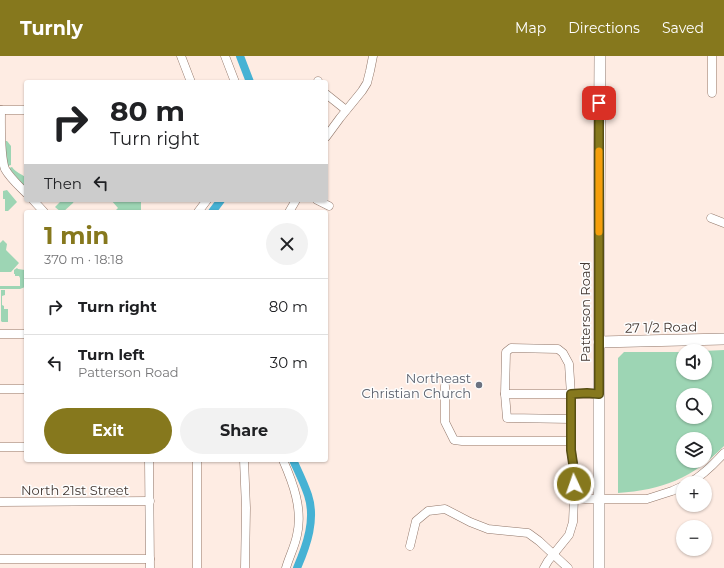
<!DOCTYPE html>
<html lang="en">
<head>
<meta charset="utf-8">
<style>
  :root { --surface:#fff; --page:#f2f2f2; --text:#202124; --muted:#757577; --line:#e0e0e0; --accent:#86781d }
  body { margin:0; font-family:Montserrat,sans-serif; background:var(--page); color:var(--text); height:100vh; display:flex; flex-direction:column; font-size:15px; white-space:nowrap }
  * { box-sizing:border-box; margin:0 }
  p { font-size:13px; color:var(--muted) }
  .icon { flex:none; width:22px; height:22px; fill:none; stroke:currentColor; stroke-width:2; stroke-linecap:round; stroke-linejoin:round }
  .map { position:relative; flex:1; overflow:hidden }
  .drawer { position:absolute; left:24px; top:154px; width:304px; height:252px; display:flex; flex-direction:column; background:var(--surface); border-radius:4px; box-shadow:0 1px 3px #0004 }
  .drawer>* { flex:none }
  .top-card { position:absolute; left:24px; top:24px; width:304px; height:122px; border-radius:4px; box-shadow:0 1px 3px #0004; background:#fff; color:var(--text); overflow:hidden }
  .fabs { position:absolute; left:676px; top:288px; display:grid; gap:8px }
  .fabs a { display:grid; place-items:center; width:36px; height:36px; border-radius:50%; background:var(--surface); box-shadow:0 1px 3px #0004; font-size:20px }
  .pin { position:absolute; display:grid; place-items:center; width:34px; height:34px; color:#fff; margin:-17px; border-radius:8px; box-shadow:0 2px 6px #0006 }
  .me { position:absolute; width:44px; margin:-22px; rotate:357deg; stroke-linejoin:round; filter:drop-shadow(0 0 3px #0008) }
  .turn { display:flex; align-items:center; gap:14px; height:84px; padding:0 20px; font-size:18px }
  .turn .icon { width:52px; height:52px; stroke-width:2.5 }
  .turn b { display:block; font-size:28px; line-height:34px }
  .then { display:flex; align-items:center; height:38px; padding:0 20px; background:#0003; gap:8px; font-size:15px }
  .round { display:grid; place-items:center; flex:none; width:42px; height:42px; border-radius:21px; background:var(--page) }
  .headline { display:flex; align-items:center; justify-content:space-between; height:68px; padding:0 20px }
  h1 { font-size:24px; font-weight:700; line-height:30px; color:var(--accent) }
  .cta { display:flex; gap:8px; margin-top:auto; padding:8px 20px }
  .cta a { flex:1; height:46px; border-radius:24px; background:var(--accent); color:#fff; font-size:16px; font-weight:700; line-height:46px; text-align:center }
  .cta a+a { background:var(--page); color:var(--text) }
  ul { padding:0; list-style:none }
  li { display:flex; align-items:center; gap:12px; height:56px; padding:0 20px; border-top:1px solid var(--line) }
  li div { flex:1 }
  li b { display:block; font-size:15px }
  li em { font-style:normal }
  header { display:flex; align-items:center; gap:24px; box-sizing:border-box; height:56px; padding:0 20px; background:var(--accent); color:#fff }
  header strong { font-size:19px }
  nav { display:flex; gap:22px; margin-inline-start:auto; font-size:14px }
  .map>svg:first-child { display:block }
  .green { fill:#9dd5b4; fill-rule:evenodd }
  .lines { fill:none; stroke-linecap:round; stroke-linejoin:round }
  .canal { stroke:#46b2d4; stroke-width:8 }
  .minor-casing { stroke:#917669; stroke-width:9 }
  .major-casing { stroke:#917669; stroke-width:12 }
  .minor { stroke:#fff; stroke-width:8 }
  .major { stroke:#fff; stroke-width:11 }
  .route-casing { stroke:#574e13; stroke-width:10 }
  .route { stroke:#86781d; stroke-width:7 }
  .slow { stroke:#f59e0b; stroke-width:7 }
  .worship-dot { fill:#6b7280; stroke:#fdfdfd; stroke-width:1.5 }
  .labels { text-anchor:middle; stroke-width:3; stroke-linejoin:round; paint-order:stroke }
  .street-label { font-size:13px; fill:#453933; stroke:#fdfdfd }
  .worship-label { font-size:13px; fill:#5b616d; stroke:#fdfdfd; text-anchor:end }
</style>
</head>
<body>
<header>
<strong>Turnly</strong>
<nav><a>Map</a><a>Directions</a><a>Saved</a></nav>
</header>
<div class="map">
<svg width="724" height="512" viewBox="0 0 724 512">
  <rect width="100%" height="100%" fill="#feece3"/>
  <g class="green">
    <path d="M 5,85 L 7,85 L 11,90 L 11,109 L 8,110 L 6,108 L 4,87 Z"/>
    <path d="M 12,111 C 16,117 21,117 26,122 L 26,128 L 25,129 L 23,129 L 9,112 Z"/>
    <path d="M 7,134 L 17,146 L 8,155 L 5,155 L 5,143 L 3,143 L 3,135 Z"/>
    <path d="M 62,144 L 73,144 L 74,145 L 73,147 L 63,156 L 61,156 L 55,151 Z"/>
    <path d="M 111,144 L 141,144 L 141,156 L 116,156 L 115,155 L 118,152 Z"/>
    <path d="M 3,184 L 7,188 L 6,194 L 19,207 L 11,216 L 0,216 L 0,187 Z"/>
    <path d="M 17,212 L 18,213 L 25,214 L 25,231 L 20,233 L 0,233 L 0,230 L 20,230 L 20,222 L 19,220 L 15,220 L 15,218 L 14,218 L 14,214 Z"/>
    <path d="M 1,234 L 5,234 L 5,239 L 2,240 L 2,249 L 4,250 L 4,253 L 8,253 L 8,266 L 2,266 L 1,265 Z"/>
    <path d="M 724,294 L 724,390 C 693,422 662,434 618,437 L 618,302 L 624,296 L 683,296 L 683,317 L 705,317 L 705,295 L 703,295 ZM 683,339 L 705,339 L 705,361 L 683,361 ZM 683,383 L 705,383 L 705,405 L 683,405 Z"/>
  </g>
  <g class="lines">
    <g class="canal">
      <path d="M 240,0 L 250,26"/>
      <path d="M 212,156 L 221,144"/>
      <path d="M 293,404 C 298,415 304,427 308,439 C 316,463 307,489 297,512"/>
    </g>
    <defs>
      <g id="minor">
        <path d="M 181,0 L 191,26"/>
        <path d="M 225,0 L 235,26"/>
        <path d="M 318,25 L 318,26"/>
        <path d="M 712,37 L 712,0"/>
        <path d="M 326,38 L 346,54"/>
        <path d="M 0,54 L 26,54"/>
        <path d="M 1,54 C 1,70 0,100 5,113 C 10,122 19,130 26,137"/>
        <path d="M 326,81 L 340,62 L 362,35 L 367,27 L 370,15 L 373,0"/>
        <path d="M 33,144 L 44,156"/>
        <path d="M 317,144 L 329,150"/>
        <path d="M 198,156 L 207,144"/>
        <path d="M 289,156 L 296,144"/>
        <path d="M 711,162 L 724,167"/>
        <path d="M 0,278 L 26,278"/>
        <path d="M 445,330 L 445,366 L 454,384 L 462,385 L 571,385"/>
        <path d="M 0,333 L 26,333"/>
        <path d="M 505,338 L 599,338"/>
        <path d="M 0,391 L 26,391"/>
        <path d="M 149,404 L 150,512"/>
        <path d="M 244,404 L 246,452 L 245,512"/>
        <path d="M 283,404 C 293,427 303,453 297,479 C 295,490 289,501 286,512"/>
        <path d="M 689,427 C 702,420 714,408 724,397"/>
        <path d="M 574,442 L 586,443 L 647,443 L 672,435 L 683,430"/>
        <path d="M 0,446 L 150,445"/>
        <path d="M 410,490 L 416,465 L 428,455 L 445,453 L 470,466 L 488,473 L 528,477 L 539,485 L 568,512"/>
        <path d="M 0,503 L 150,503"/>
        <path d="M 197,512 L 197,404"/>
        <path d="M 544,512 L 548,505 L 569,479 L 573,466 L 574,442 L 574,414 L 571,394 L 571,339 L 569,308 L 563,297 L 558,293 L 511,292 L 506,296 L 505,338 L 507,362 L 571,363"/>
      </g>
      <g id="major">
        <path d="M 599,286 L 724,283"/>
        <path d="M 599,512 L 599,174 L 600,0"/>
      </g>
    </defs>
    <use href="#minor" class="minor-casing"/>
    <use href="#major" class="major-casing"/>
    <use href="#minor" class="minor"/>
    <use href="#major" class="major"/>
  </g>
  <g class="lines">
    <defs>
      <path id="route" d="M 574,428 L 574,414 L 571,394 L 571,338 L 587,337 L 599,338 L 599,47"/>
    </defs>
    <use href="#route" class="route-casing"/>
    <use href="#route" class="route"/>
    <path class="slow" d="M 599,176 L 599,95"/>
  </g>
  <circle class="worship-dot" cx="479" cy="329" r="4"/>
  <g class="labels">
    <g class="street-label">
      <text transform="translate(585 256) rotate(-90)" y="5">Patterson Road</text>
      <text transform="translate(661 271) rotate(-1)" y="5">27 1/2 Road</text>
      <text x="75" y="439">North 21st Street</text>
    </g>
    <g class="worship-label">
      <text x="471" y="327">Northeast<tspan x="471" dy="15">Christian Church</tspan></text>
    </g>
  </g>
</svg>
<div class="fabs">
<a><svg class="icon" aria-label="sound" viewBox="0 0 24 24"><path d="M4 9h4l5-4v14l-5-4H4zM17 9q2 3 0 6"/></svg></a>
<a><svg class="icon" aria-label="search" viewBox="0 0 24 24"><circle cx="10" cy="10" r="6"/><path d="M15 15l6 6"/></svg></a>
<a><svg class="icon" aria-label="layers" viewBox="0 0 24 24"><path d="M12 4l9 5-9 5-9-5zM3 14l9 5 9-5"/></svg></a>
<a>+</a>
<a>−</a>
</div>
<div class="pin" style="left:599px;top:47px;background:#d93025"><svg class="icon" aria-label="arrive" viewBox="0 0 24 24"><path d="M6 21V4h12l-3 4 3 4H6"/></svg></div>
<svg class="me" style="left:574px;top:428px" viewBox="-20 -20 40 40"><circle r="17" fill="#86781d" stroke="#fff" stroke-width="3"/><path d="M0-11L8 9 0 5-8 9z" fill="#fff"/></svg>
<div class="top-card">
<div class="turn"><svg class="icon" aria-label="right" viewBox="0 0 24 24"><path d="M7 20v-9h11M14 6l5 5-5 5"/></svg><div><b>80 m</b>Turn right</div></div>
<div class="then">Then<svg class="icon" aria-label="left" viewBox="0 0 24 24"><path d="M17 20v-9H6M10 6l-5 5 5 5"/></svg></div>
</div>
<section class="drawer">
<div class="headline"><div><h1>1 min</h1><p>370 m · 18:18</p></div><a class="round"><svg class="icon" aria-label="close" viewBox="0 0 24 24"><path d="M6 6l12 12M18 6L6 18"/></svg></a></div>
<ul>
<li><svg class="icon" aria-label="right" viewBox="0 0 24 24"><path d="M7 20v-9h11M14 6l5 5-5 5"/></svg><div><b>Turn right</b></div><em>80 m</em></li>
<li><svg class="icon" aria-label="left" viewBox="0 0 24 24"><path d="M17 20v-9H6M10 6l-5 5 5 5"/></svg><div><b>Turn left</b><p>Patterson Road</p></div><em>30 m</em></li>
</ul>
<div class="cta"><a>Exit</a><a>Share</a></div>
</section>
</div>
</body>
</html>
